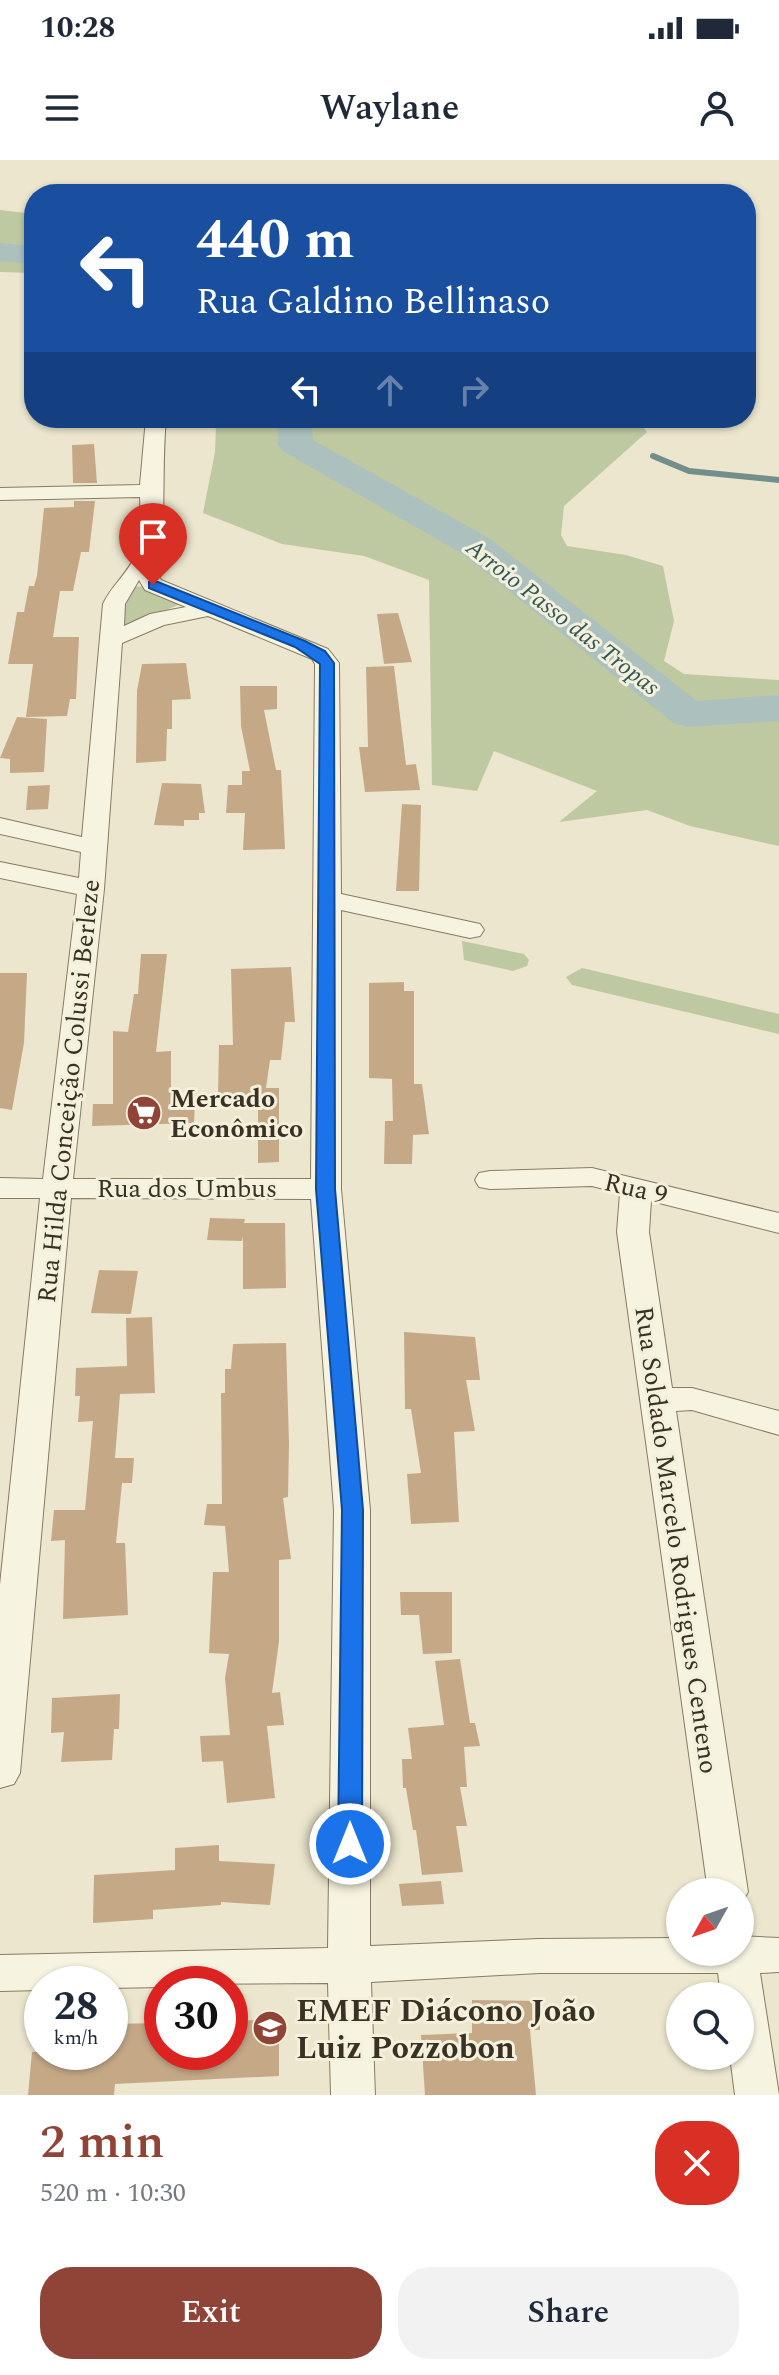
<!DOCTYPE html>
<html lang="en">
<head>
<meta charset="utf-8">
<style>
  :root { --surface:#fff; --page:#f2f2f3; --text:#1f2937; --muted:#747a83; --accent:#904438 }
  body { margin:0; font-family:Spectral,serif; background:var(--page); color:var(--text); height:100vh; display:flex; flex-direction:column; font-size:30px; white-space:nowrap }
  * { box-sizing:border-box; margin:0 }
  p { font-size:26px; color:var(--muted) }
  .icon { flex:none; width:44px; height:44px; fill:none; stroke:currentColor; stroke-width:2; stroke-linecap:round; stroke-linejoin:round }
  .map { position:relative; height:1935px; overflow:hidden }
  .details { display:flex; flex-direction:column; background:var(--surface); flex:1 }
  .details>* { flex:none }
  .hud { position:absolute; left:24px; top:24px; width:732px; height:244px; border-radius:32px; box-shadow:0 2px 6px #0004; background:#1a4fa0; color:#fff; overflow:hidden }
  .needle { width:52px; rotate:230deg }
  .fabs { position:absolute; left:666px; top:1718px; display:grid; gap:16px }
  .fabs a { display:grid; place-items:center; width:88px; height:88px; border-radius:50%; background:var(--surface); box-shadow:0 2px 6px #0004; font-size:40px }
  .speed { position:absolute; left:24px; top:1806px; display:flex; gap:16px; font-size:40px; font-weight:700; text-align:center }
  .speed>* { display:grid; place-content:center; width:104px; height:104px; border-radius:50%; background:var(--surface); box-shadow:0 2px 6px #0004; line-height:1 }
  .speed small { font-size:20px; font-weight:400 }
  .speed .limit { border:12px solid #d22; background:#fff; color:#111 }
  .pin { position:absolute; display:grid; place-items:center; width:68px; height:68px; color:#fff; margin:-82px -34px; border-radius:50% 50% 50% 0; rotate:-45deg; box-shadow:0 0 8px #0007 }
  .pin .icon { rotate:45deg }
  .me { position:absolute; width:88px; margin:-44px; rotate:0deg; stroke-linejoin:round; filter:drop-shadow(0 0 6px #0008) }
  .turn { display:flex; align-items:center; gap:28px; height:168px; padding:0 40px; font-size:36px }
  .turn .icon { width:104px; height:104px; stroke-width:2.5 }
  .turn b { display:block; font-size:56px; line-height:68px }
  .lanes { display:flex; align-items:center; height:76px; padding:0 40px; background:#0003; justify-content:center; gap:40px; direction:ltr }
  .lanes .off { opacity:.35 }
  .round { display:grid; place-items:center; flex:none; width:84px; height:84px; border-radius:32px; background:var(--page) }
  .overview { display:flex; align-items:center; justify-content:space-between; height:136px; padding:0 40px }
  h1 { font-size:48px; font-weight:600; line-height:60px; color:var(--accent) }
  .button { display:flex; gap:16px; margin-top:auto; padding:16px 40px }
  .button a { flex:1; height:92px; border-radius:32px; background:var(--accent); color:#fff; font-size:32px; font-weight:600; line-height:92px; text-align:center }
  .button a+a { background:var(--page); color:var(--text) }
  .status { display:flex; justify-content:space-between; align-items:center; height:56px; padding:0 40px; background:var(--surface); direction:ltr }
  .status svg { height:22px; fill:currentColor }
  header { display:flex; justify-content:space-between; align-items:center; height:104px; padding:0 40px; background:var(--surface); font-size:36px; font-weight:600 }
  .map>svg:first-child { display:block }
  .green { fill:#bfc9a1 }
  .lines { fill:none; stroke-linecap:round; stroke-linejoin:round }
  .stream { stroke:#738f8c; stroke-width:6 }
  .river { fill:#acc1bd; fill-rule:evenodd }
  .building { fill:#c5a987 }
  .street-casing { stroke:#877b62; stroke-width:2 }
  .street { fill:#f6f3e0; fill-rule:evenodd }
  .route { fill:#1a73e8; stroke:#114b97; stroke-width:2 }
  .labels { text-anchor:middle; stroke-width:6; stroke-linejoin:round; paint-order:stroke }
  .far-water-label { font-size:24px; font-style:italic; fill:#355557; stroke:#f3f0dc }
  .street-label { font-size:26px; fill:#393123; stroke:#f3f0dc }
  .poi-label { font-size:26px; font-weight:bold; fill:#393123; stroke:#f3f0dc; text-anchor:start }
  .near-poi-label { font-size:32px; font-weight:bold; fill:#393123; stroke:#f3f0dc; text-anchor:start }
</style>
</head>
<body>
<div class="status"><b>10:28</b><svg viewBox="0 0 49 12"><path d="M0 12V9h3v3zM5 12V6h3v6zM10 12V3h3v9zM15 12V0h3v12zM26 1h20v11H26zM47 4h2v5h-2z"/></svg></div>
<header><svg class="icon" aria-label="menu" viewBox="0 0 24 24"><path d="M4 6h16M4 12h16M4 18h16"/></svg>Waylane<svg class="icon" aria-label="person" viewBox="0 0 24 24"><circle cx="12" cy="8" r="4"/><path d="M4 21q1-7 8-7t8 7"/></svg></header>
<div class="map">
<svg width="779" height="1935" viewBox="0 0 779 1935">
  <rect width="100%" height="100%" fill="#ebe6cd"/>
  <g class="green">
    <path d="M 0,50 L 34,54 L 34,113 L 0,112 Z"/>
    <path d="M 260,258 L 636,258 L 647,272 L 564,346 L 561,375 L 567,386 L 626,395 L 663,406 L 674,461 L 664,501 L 684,514 L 779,520 L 779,686 L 690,666 L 647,650 L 559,662 L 597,631 L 494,591 L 477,631 L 432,625 L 429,420 L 364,396 L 282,384 L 203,353 L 215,292 L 216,267 L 256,263 Z"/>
    <path d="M 148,426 L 178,445 L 121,469 L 123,441 L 132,427 Z"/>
    <path d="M 462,781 L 524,794 L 529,800 L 527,806 L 513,811 L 464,800 Z"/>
    <path d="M 582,808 L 779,854 L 779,874 L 572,825 L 566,817 Z"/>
  </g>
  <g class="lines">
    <path class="stream" d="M 653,296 L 689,311 L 779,320"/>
    <g class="river">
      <path d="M 0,83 L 34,86 L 34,104 L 0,101 Z"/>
      <path d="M 277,258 L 311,258 L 313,280 L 489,378 L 697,541 L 779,535 L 779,561 L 688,567 L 673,563 L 463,394 L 284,292 L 278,285 Z"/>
    </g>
  </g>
  <g class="building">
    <path d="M 94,284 L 97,323 L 73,323 L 72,285 Z"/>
    <path d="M 74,341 L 95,341 L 89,392 L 81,392 L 73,431 L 60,431 L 53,477 L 79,477 L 76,539 L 70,539 L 67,556 L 26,557 L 33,504 L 8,504 L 17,452 L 24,452 L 29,426 L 34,426 L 37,416 L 44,348 L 74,347 Z"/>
    <path d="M 398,453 L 412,502 L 384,504 L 377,454 Z"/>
    <path d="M 186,503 L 191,539 L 172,540 L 172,569 L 167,569 L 166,601 L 136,603 L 137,531 L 142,504 Z"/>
    <path d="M 394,506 L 406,605 L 416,604 L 420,630 L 365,632 L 359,587 L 368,587 L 366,507 Z"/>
    <path d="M 240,526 L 277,526 L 277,549 L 264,550 L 276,610 L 281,610 L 285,689 L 243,690 L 245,653 L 226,653 L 228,625 L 242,625 L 242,611 L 250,611 L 241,566 Z"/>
    <path d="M 17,557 L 47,559 L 44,612 L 10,613 L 10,599 L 0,598 Z"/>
    <path d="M 162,623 L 201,624 L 205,653 L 199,653 L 199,660 L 184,660 L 184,666 L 154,665 Z"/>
    <path d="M 50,625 L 48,649 L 26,650 L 28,626 Z"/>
    <path d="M 402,644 L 421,645 L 419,731 L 396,731 Z"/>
    <path d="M 141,794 L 167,794 L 156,892 L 171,891 L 171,942 L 195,941 L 194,963 L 92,966 L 93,944 L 113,944 L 113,871 L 128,872 L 134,834 L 138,834 Z"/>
    <path d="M 291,807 L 295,862 L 285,862 L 281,900 L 270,900 L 266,928 L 279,928 L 279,1002 L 258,1003 L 258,938 L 218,937 L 219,885 L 233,885 L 231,809 Z"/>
    <path d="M 0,813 L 27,813 L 24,883 L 12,950 L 0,948 Z"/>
    <path d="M 404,822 L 404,831 L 414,831 L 414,924 L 422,924 L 429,974 L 413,975 L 412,1004 L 384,1004 L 385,961 L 393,961 L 392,919 L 369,918 L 369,823 Z"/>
    <path d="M 210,1058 L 245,1059 L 244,1063 L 285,1063 L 286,1128 L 243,1129 L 243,1076 L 242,1081 L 207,1080 Z"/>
    <path d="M 99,1110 L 138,1111 L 131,1154 L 91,1153 Z"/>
    <path d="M 152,1157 L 155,1233 L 120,1234 L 115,1298 L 134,1298 L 132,1323 L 122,1323 L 116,1383 L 125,1383 L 128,1455 L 63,1459 L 65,1380 L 51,1381 L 54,1350 L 85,1350 L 93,1261 L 78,1262 L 80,1236 L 75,1236 L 76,1208 L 127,1206 L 126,1158 Z"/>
    <path d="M 404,1172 L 475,1177 L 480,1220 L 466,1220 L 475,1271 L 454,1272 L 459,1362 L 411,1364 L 407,1314 L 421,1313 L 411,1249 L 405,1249 Z"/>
    <path d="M 286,1183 L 289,1283 L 288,1337 L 283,1338 L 291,1399 L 279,1400 L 279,1481 L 272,1533 L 280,1532 L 284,1565 L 267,1566 L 275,1638 L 227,1643 L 223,1601 L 202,1602 L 200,1576 L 230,1575 L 225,1518 L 229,1494 L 209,1493 L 213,1412 L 229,1412 L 225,1366 L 204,1365 L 207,1344 L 222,1344 L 221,1233 L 225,1233 L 225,1209 L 231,1209 L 233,1184 Z"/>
    <path d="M 400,1432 L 452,1432 L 452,1493 L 423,1494 L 419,1455 L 401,1455 Z"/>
    <path d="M 460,1499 L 470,1563 L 475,1563 L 480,1586 L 464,1587 L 467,1627 L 460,1627 L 467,1666 L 456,1666 L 463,1712 L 422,1715 L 416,1670 L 413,1670 L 406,1628 L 403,1628 L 402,1599 L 412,1599 L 408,1568 L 444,1565 L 435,1501 Z"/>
    <path d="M 120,1534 L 119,1569 L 114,1569 L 112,1600 L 61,1602 L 64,1572 L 51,1573 L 52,1538 Z"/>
    <path d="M 219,1685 L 219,1701 L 275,1704 L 270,1745 L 221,1742 L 221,1745 L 153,1750 L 153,1759 L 93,1763 L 94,1715 L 175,1710 L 175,1688 Z"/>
    <path d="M 441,1721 L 444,1744 L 402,1746 L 399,1724 Z"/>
    <path d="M 472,1840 L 539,1841 L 540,1870 L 530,1870 L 536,1935 L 425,1935 L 421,1875 L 472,1873 Z"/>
    <path d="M 279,1859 L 279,1916 L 115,1924 L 114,1935 L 28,1935 L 32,1892 L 110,1892 L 110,1864 L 162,1863 L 162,1892 L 230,1892 L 230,1861 Z"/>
  </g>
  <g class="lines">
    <defs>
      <g id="street">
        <path d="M 146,258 L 166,258 C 163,292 164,325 163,359 C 162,378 151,402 161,420 L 328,489 L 339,503 L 341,734 L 480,764 L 484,770 L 480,776 L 470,778 L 341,750 L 341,1029 L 370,1350 L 370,1786 L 539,1779 L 680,1778 L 680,1792 L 740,1792 L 740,1776 L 779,1778 L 779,1812 L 760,1813 L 779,1935 L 735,1935 L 730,1896 L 740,1896 L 740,1836 L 721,1836 L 718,1813 L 539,1813 L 371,1822 L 375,1935 L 331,1935 L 328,1823 L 162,1824 L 162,1827 L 110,1828 L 110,1824 L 42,1824 L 42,1830 L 0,1831 L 0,1795 L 328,1788 L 334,1350 L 311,1039 L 71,1038 L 20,1613 L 14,1624 L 0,1628 L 0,1425 L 40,1038 L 0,1038 L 0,1018 L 43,1019 L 77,734 L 0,718 L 0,702 L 79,718 L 81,692 L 0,674 L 0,658 L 82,677 L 103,444 C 111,426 128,413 135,396 C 142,379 141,355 140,337 L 0,340 L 0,328 L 140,325 ZM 139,420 L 145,430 L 186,447 L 150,454 L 124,466 L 125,444 ZM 208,456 L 312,499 L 315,504 L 311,1019 L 73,1019 L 104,729 L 122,483 L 164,465 Z"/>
        <path d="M 592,1008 L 779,1053 L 779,1073 L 651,1041 L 649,1072 L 672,1228 L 692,1228 L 779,1251 L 779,1275 L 692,1250 L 676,1251 L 748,1732 L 740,1745 L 740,1732 L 708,1732 L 617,1072 L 620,1033 L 592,1026 L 490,1029 L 479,1027 L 475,1020 L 479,1013 L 490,1011 Z"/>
      </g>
    </defs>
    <use href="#street" class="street-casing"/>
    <use href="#street" class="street"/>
  </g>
  <path class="route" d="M 149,422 L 158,422 L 305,481 L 325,491 L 334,503 L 335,1029 L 363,1350 L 362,1684 L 359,1691 L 350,1693 L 342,1691 L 338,1684 L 342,1350 L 316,1029 L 320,504 L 295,487 L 149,428 Z"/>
  <defs>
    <symbol id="supermarket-disc" viewBox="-11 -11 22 22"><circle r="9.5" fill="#904438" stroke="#f3f0dc"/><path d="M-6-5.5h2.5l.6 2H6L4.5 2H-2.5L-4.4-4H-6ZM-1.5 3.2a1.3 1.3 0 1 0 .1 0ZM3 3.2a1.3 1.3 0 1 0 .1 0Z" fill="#fff"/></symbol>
    <symbol id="school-disc" viewBox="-11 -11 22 22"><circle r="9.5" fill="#904438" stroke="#f3f0dc"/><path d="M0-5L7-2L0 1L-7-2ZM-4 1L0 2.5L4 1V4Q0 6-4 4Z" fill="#fff"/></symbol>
  </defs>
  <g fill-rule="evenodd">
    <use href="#supermarket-disc" x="124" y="933" width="40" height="40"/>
    <use href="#school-disc" x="250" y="1848" width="40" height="40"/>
  </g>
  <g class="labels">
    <g class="far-water-label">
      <text transform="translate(563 457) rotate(38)" y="8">Arroio Passo das Tropas</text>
    </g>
    <g class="street-label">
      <text transform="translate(68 931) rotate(-84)" y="9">Rua Hilda Conceição Colussi Berleze</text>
      <text x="187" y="1037">Rua dos Umbus</text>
      <text transform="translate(636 1028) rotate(13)" y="9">Rua 9</text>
      <text transform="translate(677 1380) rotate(82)" y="9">Rua Soldado Marcelo Rodrigues Centeno</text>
    </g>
    <g class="poi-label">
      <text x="170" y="947">Mercado<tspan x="170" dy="30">Econômico</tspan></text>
    </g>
    <g class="near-poi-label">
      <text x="296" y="1861">EMEF Diácono João<tspan x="296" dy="37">Luiz Pozzobon</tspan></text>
    </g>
  </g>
</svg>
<div class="fabs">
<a><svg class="needle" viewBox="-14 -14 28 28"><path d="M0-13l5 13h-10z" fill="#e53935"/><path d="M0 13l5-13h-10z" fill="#747a83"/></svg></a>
<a><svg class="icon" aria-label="search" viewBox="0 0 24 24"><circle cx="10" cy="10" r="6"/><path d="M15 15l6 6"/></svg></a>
</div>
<div class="speed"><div>28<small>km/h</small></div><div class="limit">30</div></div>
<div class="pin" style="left:153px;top:425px;background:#d93025"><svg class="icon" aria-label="arrive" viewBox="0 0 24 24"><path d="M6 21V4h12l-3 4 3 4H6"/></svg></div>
<svg class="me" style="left:350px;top:1684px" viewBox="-20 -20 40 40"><circle r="17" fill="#1a73e8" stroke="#fff" stroke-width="3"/><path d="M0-11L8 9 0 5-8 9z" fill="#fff"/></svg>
<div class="hud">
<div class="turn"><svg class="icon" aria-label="left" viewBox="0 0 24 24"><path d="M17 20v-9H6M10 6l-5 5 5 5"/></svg><div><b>440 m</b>Rua Galdino Bellinaso</div></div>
<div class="lanes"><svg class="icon" aria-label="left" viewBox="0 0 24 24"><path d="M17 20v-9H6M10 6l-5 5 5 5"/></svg><svg class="icon off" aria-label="ahead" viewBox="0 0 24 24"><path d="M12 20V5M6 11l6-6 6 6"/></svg><svg class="icon off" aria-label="right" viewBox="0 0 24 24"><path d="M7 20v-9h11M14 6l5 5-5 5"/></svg></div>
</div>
</div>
<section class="details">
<div class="overview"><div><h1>2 min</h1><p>520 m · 10:30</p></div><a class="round" style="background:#d93025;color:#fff"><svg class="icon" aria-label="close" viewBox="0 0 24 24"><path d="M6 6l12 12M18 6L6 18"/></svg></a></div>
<div class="button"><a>Exit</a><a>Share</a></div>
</section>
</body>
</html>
